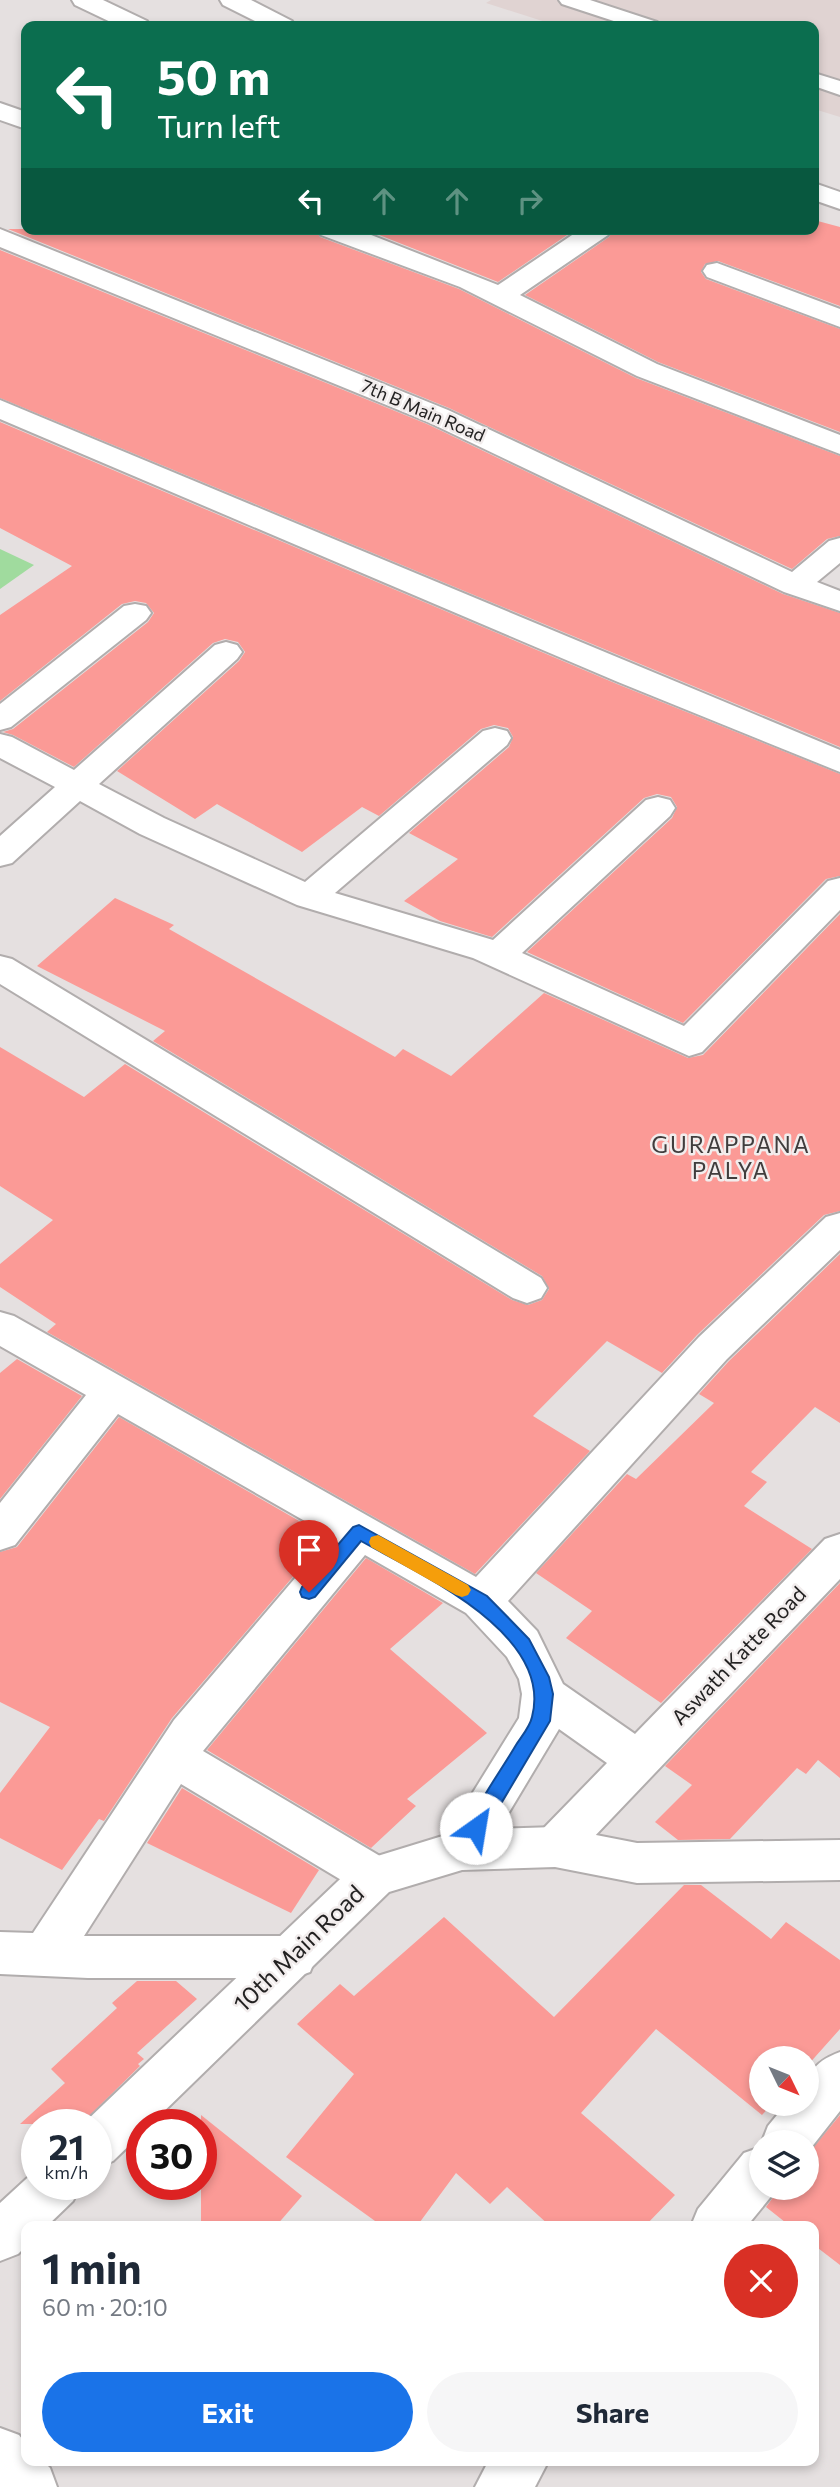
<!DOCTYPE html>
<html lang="en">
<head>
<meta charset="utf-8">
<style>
  :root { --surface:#fff; --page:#f6f6f7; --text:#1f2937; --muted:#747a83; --accent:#1a73e8 }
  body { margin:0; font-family:Commissioner,sans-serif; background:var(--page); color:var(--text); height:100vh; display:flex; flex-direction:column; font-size:26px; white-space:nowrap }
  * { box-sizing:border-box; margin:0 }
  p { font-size:23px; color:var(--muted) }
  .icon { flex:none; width:38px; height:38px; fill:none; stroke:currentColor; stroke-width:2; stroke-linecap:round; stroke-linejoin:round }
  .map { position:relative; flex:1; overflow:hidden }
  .drawer { position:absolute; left:21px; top:2221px; width:798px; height:245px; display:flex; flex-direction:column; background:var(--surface); border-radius:14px; box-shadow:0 4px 10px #0003 }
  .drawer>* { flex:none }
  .guide { position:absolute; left:21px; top:21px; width:798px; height:214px; border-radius:14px; box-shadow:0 4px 10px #0003; background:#0b6e4f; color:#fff; overflow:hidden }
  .needle { width:46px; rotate:133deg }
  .controls { position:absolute; left:749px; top:2046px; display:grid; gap:14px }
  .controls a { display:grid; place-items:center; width:70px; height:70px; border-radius:50%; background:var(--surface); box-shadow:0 4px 10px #0003; font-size:35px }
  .speed { position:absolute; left:21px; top:2109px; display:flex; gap:14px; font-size:35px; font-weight:700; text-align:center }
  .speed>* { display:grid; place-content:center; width:91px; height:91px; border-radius:50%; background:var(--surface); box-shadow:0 4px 10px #0003; line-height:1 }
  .speed small { font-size:18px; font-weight:400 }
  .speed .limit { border:10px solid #d22; background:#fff; color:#111 }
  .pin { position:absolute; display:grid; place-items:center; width:60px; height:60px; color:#fff; margin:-72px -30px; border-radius:50% 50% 50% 0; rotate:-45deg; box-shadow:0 0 7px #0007 }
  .pin .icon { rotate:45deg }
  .me { position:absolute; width:77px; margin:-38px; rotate:32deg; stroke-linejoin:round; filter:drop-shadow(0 0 5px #0008) }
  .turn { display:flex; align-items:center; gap:24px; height:147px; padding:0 21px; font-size:32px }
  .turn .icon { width:91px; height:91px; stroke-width:2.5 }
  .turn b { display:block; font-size:49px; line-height:60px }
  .lanes { display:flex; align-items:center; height:66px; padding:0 21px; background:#0003; justify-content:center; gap:35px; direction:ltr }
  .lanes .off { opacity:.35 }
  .round { display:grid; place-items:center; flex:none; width:74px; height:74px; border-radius:37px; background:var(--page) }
  .overview { display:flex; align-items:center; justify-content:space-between; height:119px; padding:0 21px }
  h1 { font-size:42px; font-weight:700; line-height:52px }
  .button { display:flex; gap:14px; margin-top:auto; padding:14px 21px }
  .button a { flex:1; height:80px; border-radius:42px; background:var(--accent); color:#fff; font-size:28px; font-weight:700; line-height:80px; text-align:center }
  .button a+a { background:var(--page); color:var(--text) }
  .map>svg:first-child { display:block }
  .built { fill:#e0d3d2 }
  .green { fill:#a0db9e }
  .building { fill:#fb9a96 }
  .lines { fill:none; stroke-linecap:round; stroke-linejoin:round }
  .service-casing { stroke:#b1adad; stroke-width:4 }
  .minor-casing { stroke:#b1adad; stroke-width:4 }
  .tertiary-casing { stroke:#b1adad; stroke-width:4 }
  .service { fill:#fff; fill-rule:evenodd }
  .minor { fill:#fff; fill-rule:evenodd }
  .tertiary { fill:#fff; fill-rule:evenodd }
  .route { fill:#1a73e8; stroke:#114b97; stroke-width:2 }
  .slow { fill:#f59e0b }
  .labels { text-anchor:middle; stroke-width:5; stroke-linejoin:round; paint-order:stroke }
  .far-street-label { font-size:18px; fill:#232222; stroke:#f2eded }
  .street-label { font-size:21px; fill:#232222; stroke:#f2eded }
  .neighbourhood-label { font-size:23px; letter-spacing:2px; fill:#403d3d; stroke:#f2eded }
  .near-street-label { font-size:24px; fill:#232222; stroke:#f2eded }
</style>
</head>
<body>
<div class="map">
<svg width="840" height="2487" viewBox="0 0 840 2487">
  <rect width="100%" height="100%" fill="#e5e0e0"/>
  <path class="built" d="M 491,0 L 840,0 L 840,117 L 814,109 L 814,26 L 558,26 L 486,3 Z"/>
  <path class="green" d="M 0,549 L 34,565 L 0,589 Z"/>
  <g class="building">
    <path d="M 814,220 L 840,227 L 840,306 L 718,261 L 705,264 L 701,272 L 706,279 L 840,329 L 840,432 L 658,362 L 525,295 L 609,237 L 614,229 L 814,229 Z"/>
    <path d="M 8,229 L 315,229 L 320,237 L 459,289 L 636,378 L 840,456 L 840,536 L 827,539 L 792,569 L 449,408 Z"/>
    <path d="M 364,229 L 576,229 L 498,282 Z"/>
    <path d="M 0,250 L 427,424 L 783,594 L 840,613 L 840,747 L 0,398 Z"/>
    <path d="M 0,422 L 617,684 L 840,774 L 840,876 L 826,879 L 683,1023 L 527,952 L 672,818 L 677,807 L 671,797 L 657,794 L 644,798 L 492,937 L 440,921 L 404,901 L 458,859 L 409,833 L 509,747 L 513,737 L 508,728 L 494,725 L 481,729 L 379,816 L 362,807 L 302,852 L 217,804 L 195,819 L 117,771 L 239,661 L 245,652 L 238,642 L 225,639 L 213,643 L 74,767 L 13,735 L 3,732 L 13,729 L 148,622 L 154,613 L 146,603 L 135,601 L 122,604 L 0,701 L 0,615 L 72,566 L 0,528 Z"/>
    <path d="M 115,898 L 174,925 L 169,929 L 395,1057 L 403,1049 L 451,1076 L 544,993 L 688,1058 L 703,1055 L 840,914 L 840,1211 L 824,1215 L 697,1335 L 662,1373 L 607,1341 L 533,1416 L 590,1451 L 475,1574 L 47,1332 L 56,1324 L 0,1287 L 0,1264 L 53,1220 L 0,1186 L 0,1047 L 84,1097 L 125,1064 L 512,1300 L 528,1305 L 542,1300 L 549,1289 L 542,1276 L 153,1041 L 165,1031 L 37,966 Z"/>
    <path d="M 840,1254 L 840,1423 L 815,1407 L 751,1472 L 767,1482 L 744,1506 L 812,1549 L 661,1703 L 566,1638 L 592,1611 L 536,1573 L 627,1474 L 636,1479 L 714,1403 L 699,1394 L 729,1361 Z"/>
    <path d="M 17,1359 L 82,1396 L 0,1499 L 0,1373 Z"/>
    <path d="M 119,1417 L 327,1537 L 172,1718 L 104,1821 L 99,1819 L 62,1870 L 0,1838 L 0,1793 L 50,1727 L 0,1702 L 0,1552 L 17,1547 Z"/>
    <path d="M 366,1558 L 443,1603 L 390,1649 L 487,1733 L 407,1799 L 416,1806 L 371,1848 L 207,1750 Z"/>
    <path d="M 840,1583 L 840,1778 L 818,1760 L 806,1774 L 797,1768 L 730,1839 L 678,1840 L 655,1822 L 692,1785 L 665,1766 Z"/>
    <path d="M 182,1788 L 319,1870 L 291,1913 L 147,1843 Z"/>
    <path d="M 684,1885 L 701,1885 L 771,1939 L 786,1922 L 840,1960 L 840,2029 L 807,2066 L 807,2058 L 761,2058 L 761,2104 L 772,2104 L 762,2115 L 656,2029 L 581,2113 L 675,2195 L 645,2226 L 550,2226 L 507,2187 L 490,2204 L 456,2173 L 417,2226 L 382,2226 L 286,2157 L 354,2074 L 297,2024 L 340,1984 L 354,1996 L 444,1917 L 554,2017 Z"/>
    <path d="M 137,1981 L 176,1981 L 197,1999 L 137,2053 L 144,2059 L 138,2064 L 140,2066 L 81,2124 L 20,2124 L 65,2083 L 51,2069 L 117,2008 L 112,2003 Z"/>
    <path d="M 201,2115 L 302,2196 L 276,2226 L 201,2226 Z"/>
    <path d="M 840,2115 L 840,2265 L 814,2245 L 814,2226 L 790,2226 L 766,2207 L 780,2188 L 807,2188 L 807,2155 Z"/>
  </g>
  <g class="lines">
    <defs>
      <g id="service">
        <path d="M 559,0 L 590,0 L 657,22 L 661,26 L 629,26 L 562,4 Z"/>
        <path d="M 814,73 L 840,81 L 840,95 L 814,86 Z"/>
      </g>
      <g id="minor">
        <path d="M 72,0 L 103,0 L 147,21 L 150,26 L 119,26 L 75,5 Z"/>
        <path d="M 220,0 L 251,0 L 292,21 L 295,26 L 265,26 L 223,5 Z"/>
        <path d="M 0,103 L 26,112 L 26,129 L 0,120 Z"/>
        <path d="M 814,183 L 840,192 L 840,209 L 814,200 Z"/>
        <path d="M 0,229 L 448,410 L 792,572 L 829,541 L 840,538 L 840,563 L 817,582 L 840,591 L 840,611 L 784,592 L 428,422 L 0,247 Z"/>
        <path d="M 317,229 L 356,229 L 498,285 L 581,229 L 612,229 L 608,235 L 520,295 L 657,364 L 840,435 L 840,454 L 637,376 L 460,287 L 321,235 Z"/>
        <path d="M 717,263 L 840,309 L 840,327 L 707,277 L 703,271 L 707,265 Z"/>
        <path d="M 0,400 L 840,750 L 840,772 L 618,682 L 0,419 Z"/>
        <path d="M 135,604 L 146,606 L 151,613 L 146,620 L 11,727 L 0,730 L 0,704 L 124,606 Z"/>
        <path d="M 226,642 L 237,645 L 242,652 L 237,659 L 99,784 L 164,818 L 305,882 L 483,731 L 495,728 L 507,731 L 511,738 L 507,745 L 335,893 L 493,940 L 646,800 L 658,797 L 670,800 L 675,808 L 670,816 L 522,953 L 684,1026 L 828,881 L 840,878 L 840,910 L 702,1052 L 689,1056 L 473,958 L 297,905 L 140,834 L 80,801 L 12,863 L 0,866 L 0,836 L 55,787 L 0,758 L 0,734 L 12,737 L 74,770 L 215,645 Z"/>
        <path d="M 0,956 L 12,959 L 541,1278 L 547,1288 L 541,1298 L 527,1303 L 513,1298 L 0,984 Z"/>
        <path d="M 840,1213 L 840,1250 L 727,1359 L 508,1601 L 537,1631 L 563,1684 L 635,1734 L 825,1539 L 840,1534 L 840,1579 L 571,1861 L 555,1867 L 539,1861 L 532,1847 L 539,1833 L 607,1763 L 559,1729 L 478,1864 L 462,1870 L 446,1864 L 439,1850 L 446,1836 L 519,1718 L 522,1694 L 519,1679 L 507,1657 L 466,1613 L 365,1555 L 203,1751 L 390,1862 L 397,1876 L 390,1890 L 374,1896 L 358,1890 L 181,1784 L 84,1936 L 293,1936 L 310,1942 L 316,1957 L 310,1972 L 293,1978 L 88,1978 L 0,1974 L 0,1932 L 33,1933 L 174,1720 L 331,1536 L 118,1414 L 15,1545 L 0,1550 L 0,1503 L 86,1395 L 0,1346 L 0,1312 L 14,1316 L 476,1577 L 699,1337 L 826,1217 Z"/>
        <path d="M 840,2052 L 840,2111 L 807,2153 L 807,2142 L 761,2144 L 768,2126 L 786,2104 L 807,2104 C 807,2074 811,2063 840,2052 Z"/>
        <path d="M 761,2147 L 761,2188 L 778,2188 L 747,2226 L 691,2226 L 698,2209 L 744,2153 Z"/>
        <path d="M 0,2428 L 19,2435 L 26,2444 L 26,2460 L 42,2460 L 50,2468 L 57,2487 L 0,2487 Z"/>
        <path d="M 489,2460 L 549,2460 L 535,2487 L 475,2487 Z"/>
      </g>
      <g id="tertiary">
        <path d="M 555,1827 L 637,1843 L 840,1840 L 840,1880 L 637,1883 L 555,1867 L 462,1870 L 389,1892 L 151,2124 L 142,2124 L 142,2133 L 113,2161 L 96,2168 L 96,2124 L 83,2124 L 358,1862 L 462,1830 Z"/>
        <path d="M 37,2169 L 37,2184 L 81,2184 L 73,2201 L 47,2226 L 26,2226 L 26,2246 L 18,2254 L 0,2261 L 0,2203 Z"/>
      </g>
    </defs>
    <use href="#service" class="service-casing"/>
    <use href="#minor" class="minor-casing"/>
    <use href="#tertiary" class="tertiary-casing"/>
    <use href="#service" class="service"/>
    <use href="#minor" class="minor"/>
    <use href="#tertiary" class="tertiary"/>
  </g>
  <path class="route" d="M 359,1525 L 487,1596 L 529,1639 L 549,1677 L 553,1694 L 550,1721 L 483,1834 L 476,1836 L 469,1834 L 467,1828 C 480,1799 500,1772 516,1745 C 521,1737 530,1727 532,1717 C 554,1633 419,1574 361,1541 L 315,1597 L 309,1599 L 302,1597 L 300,1592 L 302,1587 L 353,1527 Z"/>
  <path class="slow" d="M 378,1535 L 468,1585 L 471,1590 L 468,1595 L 462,1597 L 456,1595 L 371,1547 L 369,1542 L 371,1537 Z"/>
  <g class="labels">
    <g class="far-street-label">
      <text transform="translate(423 411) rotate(23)" y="6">7th B Main Road</text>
    </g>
    <g class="street-label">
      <text transform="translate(739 1656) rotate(-46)" y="7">Aswath Katte Road</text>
    </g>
    <g class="neighbourhood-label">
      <text x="731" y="1153">GURAPPANA<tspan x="731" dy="26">PALYA</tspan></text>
    </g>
    <g class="near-street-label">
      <text transform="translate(299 1949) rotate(-44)" y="8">10th Main Road</text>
    </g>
  </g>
</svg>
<div class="controls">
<a><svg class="needle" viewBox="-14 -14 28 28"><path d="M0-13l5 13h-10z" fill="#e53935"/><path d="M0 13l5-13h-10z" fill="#747a83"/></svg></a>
<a><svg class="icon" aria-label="layers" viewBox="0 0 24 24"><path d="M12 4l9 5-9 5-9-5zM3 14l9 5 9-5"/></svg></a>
</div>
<div class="speed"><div>21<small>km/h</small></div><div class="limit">30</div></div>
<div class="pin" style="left:309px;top:1592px;background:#d93025"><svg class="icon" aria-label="arrive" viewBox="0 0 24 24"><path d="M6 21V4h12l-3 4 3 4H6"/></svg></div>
<svg class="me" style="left:476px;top:1828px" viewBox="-20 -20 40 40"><circle r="19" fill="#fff"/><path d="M0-13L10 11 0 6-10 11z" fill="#1a73e8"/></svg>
<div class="guide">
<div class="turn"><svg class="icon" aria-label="left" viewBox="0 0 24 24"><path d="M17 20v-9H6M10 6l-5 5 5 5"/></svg><div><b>50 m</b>Turn left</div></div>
<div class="lanes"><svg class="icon" aria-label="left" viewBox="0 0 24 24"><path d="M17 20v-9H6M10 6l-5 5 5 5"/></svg><svg class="icon off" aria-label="ahead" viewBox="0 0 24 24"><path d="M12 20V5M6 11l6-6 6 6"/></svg><svg class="icon off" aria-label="ahead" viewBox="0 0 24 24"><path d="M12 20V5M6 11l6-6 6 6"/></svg><svg class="icon off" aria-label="right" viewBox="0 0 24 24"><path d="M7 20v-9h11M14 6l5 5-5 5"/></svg></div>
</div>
<section class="drawer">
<div class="overview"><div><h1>1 min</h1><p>60 m · 20:10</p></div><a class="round" style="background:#d93025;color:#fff"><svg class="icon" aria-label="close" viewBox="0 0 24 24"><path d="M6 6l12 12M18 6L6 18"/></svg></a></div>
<div class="button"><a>Exit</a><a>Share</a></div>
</section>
</div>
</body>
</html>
